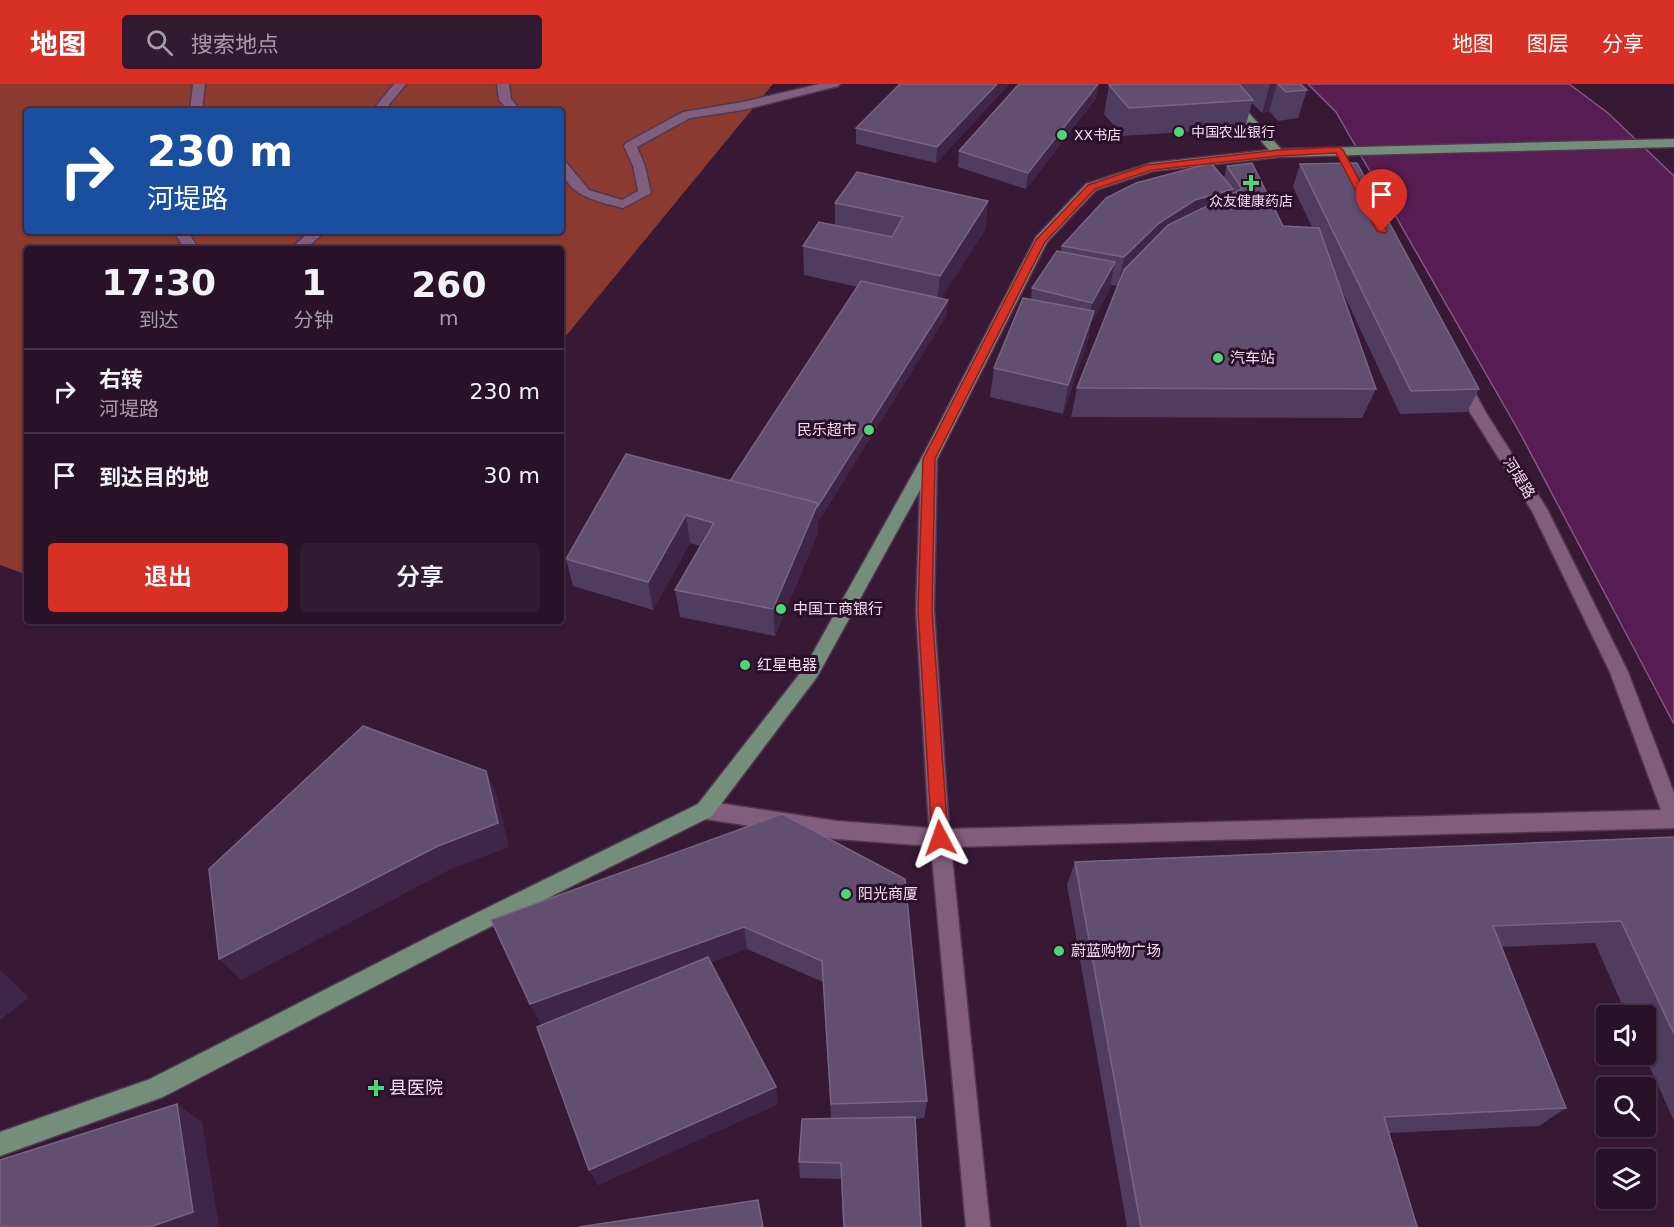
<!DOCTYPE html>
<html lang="zh">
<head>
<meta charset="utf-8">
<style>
  :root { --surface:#291228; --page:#311b30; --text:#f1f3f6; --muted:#a59ea8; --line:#453245; --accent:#d93025 }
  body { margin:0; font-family:"DejaVu Sans","Noto Sans SC",sans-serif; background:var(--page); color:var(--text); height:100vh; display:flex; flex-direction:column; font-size:22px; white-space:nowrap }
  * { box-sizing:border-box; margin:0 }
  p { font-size:20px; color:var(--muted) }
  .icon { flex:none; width:33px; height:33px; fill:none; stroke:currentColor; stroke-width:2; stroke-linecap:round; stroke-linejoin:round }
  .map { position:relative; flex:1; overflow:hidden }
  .sheet { position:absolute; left:24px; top:162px; width:540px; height:378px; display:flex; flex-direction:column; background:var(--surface); border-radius:6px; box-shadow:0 2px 4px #0004,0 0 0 2px var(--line) }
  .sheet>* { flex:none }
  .banner { position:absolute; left:24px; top:24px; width:540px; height:126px; border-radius:6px; box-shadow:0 2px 4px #0004,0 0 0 2px var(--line); background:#1a4fa0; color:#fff; overflow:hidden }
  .tools { position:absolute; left:1596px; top:921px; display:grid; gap:12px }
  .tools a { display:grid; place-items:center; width:60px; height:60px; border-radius:6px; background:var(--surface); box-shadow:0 2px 4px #0004,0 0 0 2px var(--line); font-size:30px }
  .pin { position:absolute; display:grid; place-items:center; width:51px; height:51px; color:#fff; margin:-62px -26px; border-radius:50% 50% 50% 0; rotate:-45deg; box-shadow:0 0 6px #0007 }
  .pin .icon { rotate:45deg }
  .me { position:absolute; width:66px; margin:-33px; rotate:356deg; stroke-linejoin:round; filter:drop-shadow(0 0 4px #0008) }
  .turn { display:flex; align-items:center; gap:21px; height:126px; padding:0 24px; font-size:27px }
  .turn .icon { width:78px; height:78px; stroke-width:2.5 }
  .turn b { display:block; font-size:42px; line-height:51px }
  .eta { display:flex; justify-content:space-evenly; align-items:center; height:102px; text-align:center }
  .eta b { font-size:36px; font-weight:600; line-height:42px }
  .action { display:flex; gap:12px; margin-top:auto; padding:12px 24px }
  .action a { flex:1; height:69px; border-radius:6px; background:var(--accent); color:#fff; font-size:24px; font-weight:600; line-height:69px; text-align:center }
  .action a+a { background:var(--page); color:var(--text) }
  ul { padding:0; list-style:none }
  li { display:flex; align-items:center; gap:18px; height:84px; padding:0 24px; border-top:2px solid var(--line) }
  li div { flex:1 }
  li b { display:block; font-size:22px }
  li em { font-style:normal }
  header { display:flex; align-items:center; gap:36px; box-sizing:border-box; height:84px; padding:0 30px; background:var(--accent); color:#fff }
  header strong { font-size:28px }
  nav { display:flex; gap:33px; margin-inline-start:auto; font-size:21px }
  .search { width:420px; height:54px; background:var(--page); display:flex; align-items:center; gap:15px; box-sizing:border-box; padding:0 21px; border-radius:6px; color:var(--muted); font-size:22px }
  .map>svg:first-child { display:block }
  .forest { fill:#8a3a2f; fill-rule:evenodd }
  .water { fill:#561d53; stroke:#855782; stroke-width:1.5 }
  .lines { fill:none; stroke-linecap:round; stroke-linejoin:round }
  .minor-casing { stroke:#50374f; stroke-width:3 }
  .major-casing { stroke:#50374f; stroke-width:3 }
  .minor { fill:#815e7e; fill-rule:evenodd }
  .major { fill:#748e7b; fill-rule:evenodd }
  .wall { fill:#503c5f }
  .shaded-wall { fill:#3f2648 }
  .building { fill:#624e6f; stroke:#786483; stroke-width:1.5 }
  .route { fill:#d93025; stroke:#8d1f18; stroke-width:1.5 }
  .poi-dot { fill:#4ed676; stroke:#2c0f2b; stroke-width:2 }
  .labels { text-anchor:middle; stroke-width:6; stroke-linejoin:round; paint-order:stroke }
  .far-poi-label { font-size:14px; fill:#f3def1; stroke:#2c0f2b; text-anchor:start }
  .poi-label { font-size:15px; fill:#f3def1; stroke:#2c0f2b; text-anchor:start }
  .street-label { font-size:15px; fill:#f3def1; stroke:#2c0f2b }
  .near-poi-label { font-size:18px; fill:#f3def1; stroke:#2c0f2b; text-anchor:start }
</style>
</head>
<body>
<header>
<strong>地图</strong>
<div class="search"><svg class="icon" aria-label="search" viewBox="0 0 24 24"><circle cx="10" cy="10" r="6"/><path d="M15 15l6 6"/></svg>搜索地点</div>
<nav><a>地图</a><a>图层</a><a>分享</a></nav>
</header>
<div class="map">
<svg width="1674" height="1143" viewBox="0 0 1674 1143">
  <rect width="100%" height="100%" fill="#371835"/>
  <path class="forest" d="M 0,0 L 773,0 L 561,258 L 561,165 L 27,165 L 27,491 L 0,481 ZM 27,27 L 561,27 L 561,147 L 27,147 Z"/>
  <path class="water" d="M 1308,0 L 1569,0 L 1608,29 L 1674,92 L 1674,640 L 1521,351 L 1336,28 Z"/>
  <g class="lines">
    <defs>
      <g id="minor">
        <path d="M 193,0 L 205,0 L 202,27 L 190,27 Z"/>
        <path d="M 394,0 L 406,0 L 384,27 L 372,27 Z"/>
        <path d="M 497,0 L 509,0 L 511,15 L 521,27 L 509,27 L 499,16 Z"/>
        <path d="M 820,0 L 840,0 L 838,2 L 743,26 L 690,34 L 637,63 L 645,82 L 651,109 L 623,124 C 596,117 561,111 561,76 L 565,77 L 589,106 L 622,116 L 638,107 L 633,82 L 624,62 L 626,59 L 683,28 L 743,18 Z"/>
        <path d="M 174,147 L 188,147 L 198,165 L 184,165 Z"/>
        <path d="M 311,147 L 326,147 L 305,165 L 290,165 Z"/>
        <path d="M 1461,290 L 1466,292 L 1486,329 L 1547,425 L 1628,588 L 1674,709 L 1674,744 L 951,763 L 990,1143 L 966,1143 L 931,762 L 837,755 L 705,735 L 698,732 L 695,726 L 698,720 L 705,717 L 837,737 L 929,744 L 916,526 L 921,375 L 923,371 L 935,371 L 937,375 L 934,526 L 949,745 L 1661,726 L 1610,588 L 1532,427 L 1471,330 L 1454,295 Z"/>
      </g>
      <path id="major" d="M 1211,0 L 1223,0 L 1281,65 L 1674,55 L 1674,63 L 1278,73 L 1153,87 L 1096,106 L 1047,158 L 937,375 L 817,593 L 712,732 L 452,862 L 163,1013 L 0,1072 L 0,1048 L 150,995 L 438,848 L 698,720 L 805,583 L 921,375 L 1036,153 L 1086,100 L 1151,79 L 1269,66 Z"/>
    </defs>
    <use href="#minor" class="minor-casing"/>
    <use href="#major" class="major-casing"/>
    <use href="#minor" class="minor"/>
    <use href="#major" class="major"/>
  </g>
  <g class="wall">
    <path d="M 1009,0 L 936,79 L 856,60 L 856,44 Z"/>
    <path d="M 1019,0 L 1099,0 L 1096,14 L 1026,105 L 958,83 L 959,67 Z"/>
    <path d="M 1239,0 L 1301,0 L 1307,6 L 1298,34 L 1278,37 L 1269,27 L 1262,29 L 1252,19 L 1245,44 L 1123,52 L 1104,30 L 1109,1 L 1243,5 Z"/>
    <path d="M 1300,80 L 1479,305 L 1467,328 L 1400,330 L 1339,200 L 1376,305 L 1362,334 L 1071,333 L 1077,304 L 1118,202 L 1110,201 L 1109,207 L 1091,239 L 1088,256 L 1063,330 L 990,313 L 994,284 L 1031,216 L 1032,204 L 1061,168 L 1062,162 L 1224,94 L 1227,82 L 1283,142 L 1312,143 L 1293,103 Z"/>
    <path d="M 988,117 L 985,146 L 941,214 L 948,216 L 946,232 L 818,438 L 818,448 L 775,552 L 680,533 L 675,506 L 700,462 L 690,459 L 653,526 L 573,502 L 566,475 L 730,397 L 858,203 L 804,191 L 803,162 L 835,141 L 835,119 Z"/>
    <path d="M 782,730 L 927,1017 L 924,1034 L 915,1035 L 921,1143 L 843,1143 L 841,1095 L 800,1094 L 799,1078 L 831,1034 L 823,898 L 747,865 L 711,878 L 778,1020 L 598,1101 L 565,932 L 541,940 Z"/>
    <path d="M 1674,753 L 1674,1037 L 1644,970 L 1646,970 L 1646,932 L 1627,932 L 1595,859 L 1502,863 L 1566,1024 L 1539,1042 L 1389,1049 L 1418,1143 L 1127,1143 L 1067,801 L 1075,778 Z"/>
  </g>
  <g class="shaded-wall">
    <path d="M 997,0 L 1009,0 L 936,79 L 937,63 Z"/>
    <path d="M 1098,0 L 1099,0 L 1096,14 L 1026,105 L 1028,89 Z"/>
    <path d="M 1270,0 L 1277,0 L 1269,27 L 1262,29 Z"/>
    <path d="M 1233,105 L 1225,134 L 1118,202 L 1124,173 L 1159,139 L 1195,116 Z"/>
    <path d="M 988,117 L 985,146 L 937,221 L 940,192 Z"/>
    <path d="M 1115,178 L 1109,207 L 1091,239 L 1088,256 L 1063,330 L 1068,301 L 1086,248 L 1092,219 Z"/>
    <path d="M 948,216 L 946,232 L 818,438 L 818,448 L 775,552 L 773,525 L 818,419 Z"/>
    <path d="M 686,431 L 690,459 L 653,526 L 648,498 Z"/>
    <path d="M 486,687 L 497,712 L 509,763 L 451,785 L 241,896 L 219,875 Z"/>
    <path d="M 744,843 L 747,865 L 541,940 L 530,920 Z"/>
    <path d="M 0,886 L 29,914 L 0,936 Z"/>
    <path d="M 776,1003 L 778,1020 L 598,1101 L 589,1086 Z"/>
    <path d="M 177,1020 L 202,1038 L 219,1142 L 215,1143 L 150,1143 Z"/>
  </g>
  <g class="building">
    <path d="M 900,0 L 997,0 L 937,63 L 856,44 Z"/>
    <path d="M 1019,0 L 1098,0 L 1028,89 L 959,67 Z"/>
    <path d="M 1126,0 L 1239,0 L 1253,16 L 1129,24 L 1109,1 Z"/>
    <path d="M 1278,0 L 1301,0 L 1307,6 L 1286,8 Z"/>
    <path d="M 1211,79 L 1233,105 L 1195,116 L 1159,139 L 1124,173 L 1062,162 L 1106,114 L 1136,99 Z"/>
    <path d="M 1252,79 L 1283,142 L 1319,144 L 1376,305 L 1077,304 L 1124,186 L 1168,141 L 1242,105 L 1227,82 Z"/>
    <path d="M 1357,79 L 1479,305 L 1411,307 L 1300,80 Z"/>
    <path d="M 857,88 L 988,117 L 940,192 L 803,162 L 819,138 L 892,153 L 903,133 L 835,119 Z"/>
    <path d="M 1057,167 L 1115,178 L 1092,219 L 1032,204 Z"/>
    <path d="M 861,197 L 948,216 L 818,422 L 818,419 L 730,397 Z"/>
    <path d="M 1023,214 L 1094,227 L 1068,301 L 994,284 Z"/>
    <path d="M 626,370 L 818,419 L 773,525 L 675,506 L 714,439 L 686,431 L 648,498 L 566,475 Z"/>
    <path d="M 363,642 L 486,687 L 498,739 L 438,762 L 219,875 L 209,785 Z"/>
    <path d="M 782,730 L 905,795 L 927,1017 L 831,1020 L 822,877 L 744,843 L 530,920 L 491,836 Z"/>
    <path d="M 1674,753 L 1674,950 L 1621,837 L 1493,842 L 1566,1024 L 1384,1033 L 1417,1143 L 1141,1143 L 1075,778 Z"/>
    <path d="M 708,873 L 776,1003 L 589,1086 L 537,943 Z"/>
    <path d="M 177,1020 L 193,1128 L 150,1143 L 0,1143 L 0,1076 Z"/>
    <path d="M 915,1033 L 921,1143 L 844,1143 L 841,1079 L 799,1078 L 802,1035 Z"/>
    <path d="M 758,1116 L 763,1143 L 579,1143 Z"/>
  </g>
  <path class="route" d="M 1339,63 L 1343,66 L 1387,147 L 1385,149 L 1377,147 L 1336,69 L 1278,72 L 1152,86 L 1095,105 L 1045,158 L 935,375 L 932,526 L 948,754 L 945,759 L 940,761 L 935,759 L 932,754 L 918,526 L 923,375 L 1036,156 L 1088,101 L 1147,81 L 1278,66 Z"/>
  <g class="poi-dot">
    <circle cx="1179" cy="48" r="6"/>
    <circle cx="1062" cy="51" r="6"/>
    <path d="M1248 90h6v6h6v6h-6v6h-6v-6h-6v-6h6z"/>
    <circle cx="1218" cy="274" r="6"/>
    <circle cx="869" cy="346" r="6"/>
    <circle cx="781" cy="525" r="6"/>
    <circle cx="745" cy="581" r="6"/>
    <circle cx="846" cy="810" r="6"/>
    <circle cx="1059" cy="867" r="6"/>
    <path d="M373 995h6v6h6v6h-6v6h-6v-6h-6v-6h6z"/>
  </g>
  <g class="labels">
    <g class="far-poi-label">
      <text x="1191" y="53">中国农业银行</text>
      <text x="1074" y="56">XX书店</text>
      <text x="1251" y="122" text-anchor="middle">众友健康药店</text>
    </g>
    <g class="poi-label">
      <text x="1230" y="279">汽车站</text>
      <text x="857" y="351" text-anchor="end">民乐超市</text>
      <text x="793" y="530">中国工商银行</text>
      <text x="757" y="586">红星电器</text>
      <text x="858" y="815">阳光商厦</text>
      <text x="1071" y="872">蔚蓝购物广场</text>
    </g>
    <g class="street-label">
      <text transform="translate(1519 394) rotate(58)" y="5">河堤路</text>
    </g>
    <g class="near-poi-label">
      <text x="389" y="1010">县医院</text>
    </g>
  </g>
</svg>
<div class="tools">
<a><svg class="icon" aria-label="sound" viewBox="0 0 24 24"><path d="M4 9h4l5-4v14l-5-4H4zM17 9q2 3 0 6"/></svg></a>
<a><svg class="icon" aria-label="search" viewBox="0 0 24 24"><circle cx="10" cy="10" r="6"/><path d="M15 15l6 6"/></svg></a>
<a><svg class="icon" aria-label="layers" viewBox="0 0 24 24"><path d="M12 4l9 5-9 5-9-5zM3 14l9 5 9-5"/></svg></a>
</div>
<div class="pin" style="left:1382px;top:147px;background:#d93025"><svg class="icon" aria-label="arrive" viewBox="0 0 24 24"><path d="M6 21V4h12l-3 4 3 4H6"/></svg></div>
<svg class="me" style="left:940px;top:754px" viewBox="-20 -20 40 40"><path d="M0-17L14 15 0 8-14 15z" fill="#d93025" stroke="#fff" stroke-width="4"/></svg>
<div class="banner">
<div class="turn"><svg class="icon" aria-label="right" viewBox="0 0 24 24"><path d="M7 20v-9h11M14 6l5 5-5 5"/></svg><div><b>230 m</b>河堤路</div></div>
</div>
<section class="sheet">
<div class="eta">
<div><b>17:30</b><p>到达</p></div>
<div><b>1</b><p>分钟</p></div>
<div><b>260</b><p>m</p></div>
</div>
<ul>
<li><svg class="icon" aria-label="right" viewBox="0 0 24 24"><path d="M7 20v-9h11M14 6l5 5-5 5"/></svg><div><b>右转</b><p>河堤路</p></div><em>230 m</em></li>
<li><svg class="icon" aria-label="arrive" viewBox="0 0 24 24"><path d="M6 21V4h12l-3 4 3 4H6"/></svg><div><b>到达目的地</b></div><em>30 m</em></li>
</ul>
<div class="action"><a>退出</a><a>分享</a></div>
</section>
</div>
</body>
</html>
